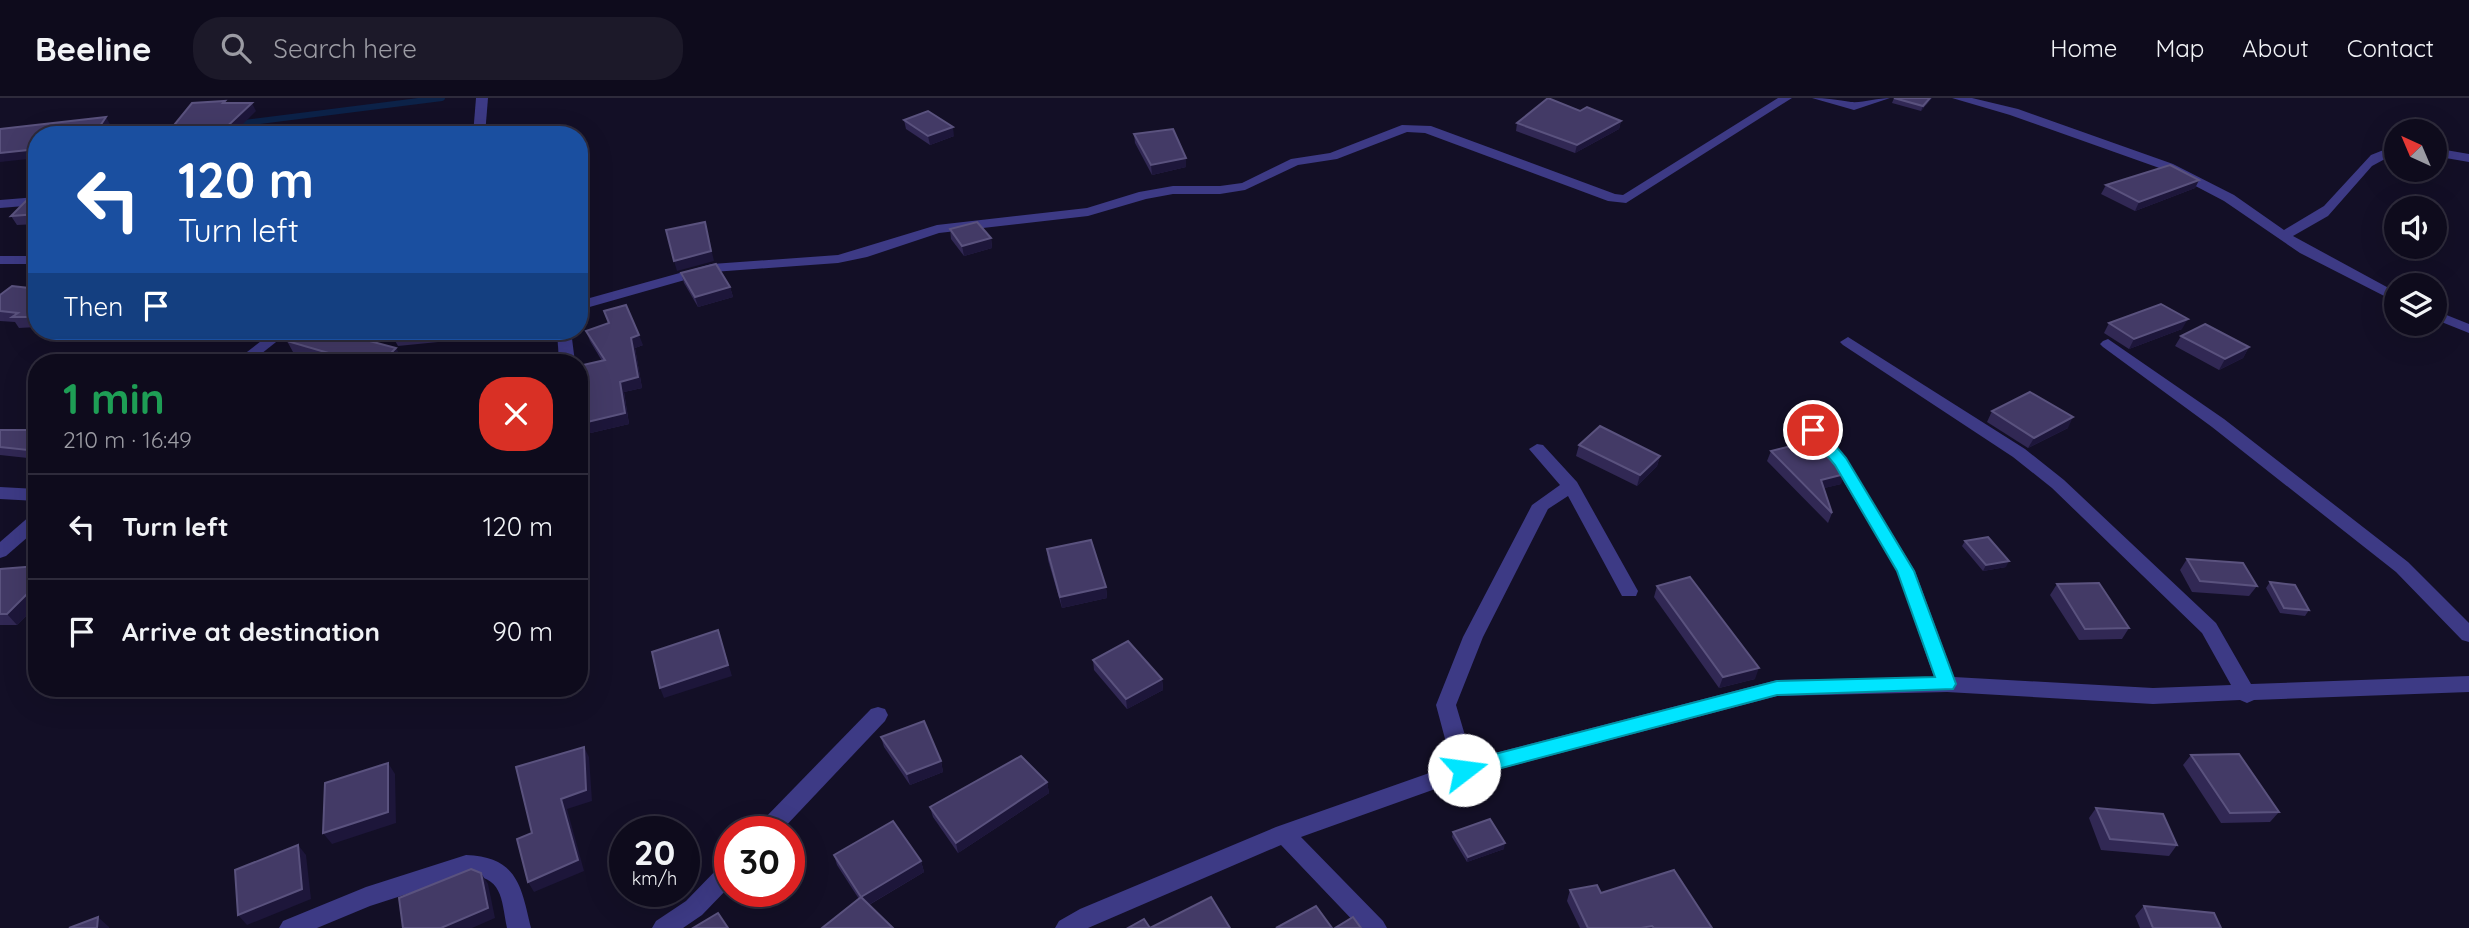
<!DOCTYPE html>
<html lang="en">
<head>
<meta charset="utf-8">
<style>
  :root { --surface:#0e0b1c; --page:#1c1929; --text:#f1f3f6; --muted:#9b9ba3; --line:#2e2b3b }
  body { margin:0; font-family:Quicksand,sans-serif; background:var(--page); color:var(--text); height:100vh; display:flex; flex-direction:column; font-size:26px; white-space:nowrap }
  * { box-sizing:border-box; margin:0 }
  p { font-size:23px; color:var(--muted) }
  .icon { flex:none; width:38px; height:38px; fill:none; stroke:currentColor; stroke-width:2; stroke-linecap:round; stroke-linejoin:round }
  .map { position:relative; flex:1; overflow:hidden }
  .side { position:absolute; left:28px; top:256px; width:560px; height:343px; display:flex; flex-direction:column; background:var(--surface); border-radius:28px; box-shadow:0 7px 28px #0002,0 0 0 2px var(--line) }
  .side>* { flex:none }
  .guide { position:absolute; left:28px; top:28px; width:560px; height:214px; border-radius:28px; box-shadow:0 7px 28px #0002,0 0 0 2px var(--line); background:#1a4fa0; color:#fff; overflow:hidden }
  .needle { width:46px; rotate:316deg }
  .buttons { position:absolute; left:2384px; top:21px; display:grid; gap:14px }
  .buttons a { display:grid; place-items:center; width:63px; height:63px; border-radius:50%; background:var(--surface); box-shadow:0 7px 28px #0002,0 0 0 2px var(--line); font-size:35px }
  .speed { position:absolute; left:609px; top:718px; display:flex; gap:14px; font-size:35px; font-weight:700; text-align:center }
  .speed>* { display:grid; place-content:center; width:91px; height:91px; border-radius:50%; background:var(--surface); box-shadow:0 7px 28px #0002,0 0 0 2px var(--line); line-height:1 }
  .speed small { font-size:18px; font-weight:400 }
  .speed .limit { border:10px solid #d22; background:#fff; color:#111 }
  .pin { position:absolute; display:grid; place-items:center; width:60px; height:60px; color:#fff; margin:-30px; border:4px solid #fff; border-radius:50%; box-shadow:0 2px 7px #0007 }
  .me { position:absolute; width:77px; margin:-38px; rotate:75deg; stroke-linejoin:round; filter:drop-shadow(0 0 5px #0008) }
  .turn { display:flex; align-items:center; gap:24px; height:147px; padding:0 35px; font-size:32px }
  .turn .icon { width:91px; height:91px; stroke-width:2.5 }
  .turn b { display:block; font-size:49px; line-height:60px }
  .then { display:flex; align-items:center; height:66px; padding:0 35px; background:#0003; gap:14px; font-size:26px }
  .round { display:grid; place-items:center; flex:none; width:74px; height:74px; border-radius:28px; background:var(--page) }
  .headline { display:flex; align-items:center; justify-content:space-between; height:119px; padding:0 35px }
  h1 { font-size:42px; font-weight:800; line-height:52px; color:#1e9e55 }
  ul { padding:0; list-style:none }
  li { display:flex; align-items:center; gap:21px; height:105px; padding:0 35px; border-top:2px solid var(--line) }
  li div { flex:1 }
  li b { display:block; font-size:26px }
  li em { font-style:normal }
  header { display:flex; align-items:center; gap:42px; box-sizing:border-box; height:98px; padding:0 35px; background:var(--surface); border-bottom:2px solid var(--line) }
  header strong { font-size:33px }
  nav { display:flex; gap:38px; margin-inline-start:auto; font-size:24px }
  .search { width:490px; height:63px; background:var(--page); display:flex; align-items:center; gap:18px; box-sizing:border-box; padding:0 24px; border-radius:28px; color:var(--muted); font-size:26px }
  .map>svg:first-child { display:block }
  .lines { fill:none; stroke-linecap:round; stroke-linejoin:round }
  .stream { stroke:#0c2248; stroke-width:6 }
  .minor { fill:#3d3a85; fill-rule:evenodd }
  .wall { fill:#312854 }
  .shaded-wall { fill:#1d163a }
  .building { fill:#433a66; stroke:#5a527e; stroke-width:2 }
  .route { fill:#00e5ff; stroke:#0095a6; stroke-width:2 }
</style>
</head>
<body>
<header>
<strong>Beeline</strong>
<div class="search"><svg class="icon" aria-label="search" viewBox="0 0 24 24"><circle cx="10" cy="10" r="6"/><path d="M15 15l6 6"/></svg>Search here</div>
<nav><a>Home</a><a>Map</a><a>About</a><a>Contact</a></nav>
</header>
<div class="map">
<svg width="2469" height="830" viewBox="0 0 2469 830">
  <rect width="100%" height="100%" fill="#130f26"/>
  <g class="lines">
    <g class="stream">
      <path d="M 237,26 L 442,0"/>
      <path d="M 150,37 L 179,33"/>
    </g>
    <g class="minor">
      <path d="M 476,0 L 488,0 L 485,37 L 473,37 Z"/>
      <path d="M 1778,0 L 1792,0 L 1626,105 L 1608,103 L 1425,35 L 1407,34 L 1337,61 L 1298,67 L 1245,92 L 1220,96 L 1173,96 L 1146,101 L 1088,118 L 939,135 L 867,159 L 838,165 L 713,174 L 579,212 L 579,203 L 712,166 L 838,157 L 937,127 L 1087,110 L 1139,94 L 1173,88 L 1220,88 L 1242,85 L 1291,61 L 1330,55 L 1402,27 L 1431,28 L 1615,96 L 1623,97 Z"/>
      <path d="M 1812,0 C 1826,0 1838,2 1851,4 C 1863,5 1877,0 1890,0 L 1854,12 Z"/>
      <path d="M 1952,0 L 1972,0 L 2018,11 L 2173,66 L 2234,97 L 2284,132 L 2324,108 L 2371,57 L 2396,47 L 2396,55 L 2372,68 L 2328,118 L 2293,138 L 2396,194 L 2396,204 L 2300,155 L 2224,103 L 2165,72 L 2010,17 Z"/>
      <path d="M 2434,50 L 2469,56 L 2469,64 L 2434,58 Z"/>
      <path d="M 37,99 L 37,107 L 0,110 L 0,102 Z"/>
      <rect x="0" y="158" width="37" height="8"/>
      <path d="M 2434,212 L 2469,226 L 2469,235 L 2434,221 Z"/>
      <path d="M 274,233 L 290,233 L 251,264 L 234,264 Z"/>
      <path d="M 557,233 L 571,233 L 575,264 L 559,264 Z"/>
      <path d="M 1848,239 L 2025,351 L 2064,382 L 2216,525 L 2251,586 L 2469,578 L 2469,594 L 2254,602 L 2247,605 L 2240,602 L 2153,606 L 1947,594 L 1777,598 L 1466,680 L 1301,739 L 1383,823 L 1387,830 L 1360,830 L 1281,747 L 1088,830 L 1055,830 L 1059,823 L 1080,811 L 1276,729 L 1452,667 L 1436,607 L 1463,539 L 1532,407 L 1560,387 L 1529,351 L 1537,346 L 1543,347 L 1577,384 L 1638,493 L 1636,498 L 1622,498 L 1568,398 L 1548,411 L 1483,539 L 1456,607 L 1472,661 L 1777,582 L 1934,579 L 1897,473 L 1834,367 L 1792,316 L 1800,311 L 1806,312 L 1846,360 L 1915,473 L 1954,579 L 2153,590 L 2231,587 L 2202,535 L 2052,390 L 2013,359 L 1843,247 L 1840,244 Z"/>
      <path d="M 2108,241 L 2224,321 L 2408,464 L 2469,525 L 2469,544 L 2462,542 L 2396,474 L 2212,329 L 2103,249 L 2100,246 L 2103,243 Z"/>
      <path d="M 0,389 L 37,391 L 37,403 L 0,401 Z"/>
      <path d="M 37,415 L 37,431 L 6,458 L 0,460 L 0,444 L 31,417 Z"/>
      <path d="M 878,609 L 885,611 L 888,617 L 885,623 L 781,733 L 756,733 L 759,726 L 871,611 Z"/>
      <path d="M 466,757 C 517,759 521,787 531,830 L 507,830 C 501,800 503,778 466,777 L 370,808 L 317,830 L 279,830 L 283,823 L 366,789 Z"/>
      <path d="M 730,763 L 730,788 L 702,817 L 683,830 L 652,830 L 656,823 L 686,803 L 722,766 Z"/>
    </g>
  </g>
  <g class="wall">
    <path d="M 1894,0 L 1932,0 L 1921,13 L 1892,5 Z"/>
    <path d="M 1580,13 L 1621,23 L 1619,31 L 1575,55 L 1516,33 L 1517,25 Z"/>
    <path d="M 904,22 L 954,38 L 930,47 L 906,31 Z"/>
    <path d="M 1134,36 L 1186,60 L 1186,69 L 1152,77 L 1135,45 Z"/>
    <path d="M 2199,82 L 2195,90 L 2135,113 L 2101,96 L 2106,87 Z"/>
    <path d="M 37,92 L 37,126 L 17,127 L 11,118 L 33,100 Z"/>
    <path d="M 950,131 L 991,140 L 992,150 L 964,158 L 951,141 Z"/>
    <path d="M 681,175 L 730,189 L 733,199 L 698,209 L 684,185 Z"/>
    <path d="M 37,191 L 37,229 L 19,230 L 15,224 L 0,223 L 0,197 Z"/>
    <path d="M 2109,225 L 2182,231 L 2129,251 L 2104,235 Z"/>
    <path d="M 398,233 L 451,234 L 448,243 L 398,248 L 393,239 Z"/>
    <path d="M 586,233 L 643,247 L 635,250 L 642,290 L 624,294 L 629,326 L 582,337 L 587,299 L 602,263 L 590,243 Z"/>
    <path d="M 2181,238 L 2249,249 L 2243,260 L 2219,272 L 2175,248 Z"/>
    <path d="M 287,243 L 402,260 L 325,262 L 293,254 Z"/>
    <path d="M 1992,313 L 2068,330 L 2028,350 L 1987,324 Z"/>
    <path d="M 37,327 L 37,361 L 0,357 L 0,332 L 31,332 Z"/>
    <path d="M 1579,347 L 1660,358 L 1657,368 L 1637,388 L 1576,358 Z"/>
    <path d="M 1771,353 L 1841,386 L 1824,390 L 1832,415 L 1828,425 L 1767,363 Z"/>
    <path d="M 1965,443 L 2006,469 L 1983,473 L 1962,448 Z"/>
    <path d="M 1047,451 L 1106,489 L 1107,500 L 1062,510 L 1048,462 Z"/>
    <path d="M 2187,461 L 2257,488 L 2249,498 L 2192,494 L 2180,472 Z"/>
    <path d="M 37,468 L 37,507 L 17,527 L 0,527 L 0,471 Z"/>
    <path d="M 2270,484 L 2309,512 L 2305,518 L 2280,515 L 2266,490 Z"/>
    <path d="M 2057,486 L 2129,530 L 2122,541 L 2079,542 L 2050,497 Z"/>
    <path d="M 1657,488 L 1755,581 L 1719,590 L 1654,499 Z"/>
    <path d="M 1093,562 L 1162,581 L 1163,592 L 1127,611 L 1094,572 Z"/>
    <path d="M 881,639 L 941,663 L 943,674 L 910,687 L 884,649 Z"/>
    <path d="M 2191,657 L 2279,714 L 2270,724 L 2221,725 L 2183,667 Z"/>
    <path d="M 1047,684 L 1049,695 L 958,755 L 933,719 L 930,709 Z"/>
    <path d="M 2096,710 L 2177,747 L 2169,758 L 2101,752 L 2089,720 Z"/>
    <path d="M 1453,734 L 1504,751 L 1467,764 L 1452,739 Z"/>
    <path d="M 834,757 L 921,763 L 924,774 L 869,807 L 859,801 L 837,767 Z"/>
    <path d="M 1570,792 L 1601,795 L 1712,830 L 1580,830 L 1567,803 Z"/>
    <path d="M 2144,808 L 2221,830 L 2140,830 L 2135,818 Z"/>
  </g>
  <g class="shaded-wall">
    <path d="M 1930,0 L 1932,0 L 1921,13 L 1923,8 Z"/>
    <path d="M 252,5 L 256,13 L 232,37 L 218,37 Z"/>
    <path d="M 106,19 L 111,28 L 105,37 L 94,37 Z"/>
    <path d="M 1621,23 L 1619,31 L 1575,55 L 1577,47 Z"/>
    <path d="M 953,29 L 954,38 L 930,47 L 928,38 Z"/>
    <path d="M 37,51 L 37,60 L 0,64 L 0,55 Z"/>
    <path d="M 1186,60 L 1186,69 L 1152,77 L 1151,67 Z"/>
    <path d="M 37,66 L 37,75 L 35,75 L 29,67 Z"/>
    <path d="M 2199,82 L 2195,90 L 2135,113 L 2139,104 Z"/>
    <path d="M 705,124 L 714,163 L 677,173 L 674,163 Z"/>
    <path d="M 991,140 L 992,150 L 964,158 L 962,148 Z"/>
    <path d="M 730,189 L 733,199 L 698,209 L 695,199 Z"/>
    <path d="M 2188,221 L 2182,231 L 2129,251 L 2134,241 Z"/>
    <path d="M 444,233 L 452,233 L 448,243 L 444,234 Z"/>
    <path d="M 639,237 L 643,247 L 635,250 L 642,290 L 624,294 L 629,326 L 582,337 L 579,330 L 579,326 L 620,284 L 631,240 Z"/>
    <path d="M 2249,249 L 2243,260 L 2219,272 L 2225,261 Z"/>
    <path d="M 396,250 L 402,260 L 398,264 L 382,264 Z"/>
    <path d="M 2073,319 L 2068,330 L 2028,350 L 2034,340 Z"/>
    <path d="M 1660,358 L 1657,368 L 1637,388 L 1640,377 Z"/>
    <path d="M 1845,376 L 1841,386 L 1817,392 L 1821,382 Z"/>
    <path d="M 2009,463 L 2006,469 L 1983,473 L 1986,467 Z"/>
    <path d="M 37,486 L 37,507 L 17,527 L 7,516 Z"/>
    <path d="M 1106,489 L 1107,500 L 1062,510 L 1060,499 Z"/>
    <path d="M 718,532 L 732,578 L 664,600 L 660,590 Z"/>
    <path d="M 1759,570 L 1755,581 L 1719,590 L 1723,579 Z"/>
    <path d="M 1162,581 L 1163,592 L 1127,611 L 1126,601 Z"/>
    <path d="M 584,649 L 589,659 L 592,703 L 567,711 L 584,773 L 534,794 L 528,784 L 561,701 Z"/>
    <path d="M 941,663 L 943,674 L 910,687 L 907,676 Z"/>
    <path d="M 388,665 L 395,676 L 396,725 L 332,746 L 323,735 Z"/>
    <path d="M 1047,684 L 1049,695 L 958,755 L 956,745 Z"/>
    <path d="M 1505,745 L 1504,751 L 1467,764 L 1468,759 Z"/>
    <path d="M 298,747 L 306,757 L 311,801 L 247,827 L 238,817 Z"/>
    <path d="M 921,763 L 924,774 L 865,809 L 861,799 Z"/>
    <path d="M 481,775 L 488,786 L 495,820 L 472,830 L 441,830 Z"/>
    <path d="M 98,819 L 109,829 L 109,830 L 97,830 Z"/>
  </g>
  <g class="building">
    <path d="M 1548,0 L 1580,13 L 1587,9 L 1621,23 L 1577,47 L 1517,25 Z"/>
    <path d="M 1894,0 L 1930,0 L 1923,8 Z"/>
    <path d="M 225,3 L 223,5 L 252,5 L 218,37 L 166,37 L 192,5 Z"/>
    <path d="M 928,13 L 953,29 L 928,38 L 904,22 Z"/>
    <path d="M 106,19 L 94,37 L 37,37 L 37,51 L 0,55 L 0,31 Z"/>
    <path d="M 1173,31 L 1186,60 L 1151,67 L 1134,36 Z"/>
    <path d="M 37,56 L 37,66 L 29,67 Z"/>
    <path d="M 2170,67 L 2199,82 L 2139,104 L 2106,87 Z"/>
    <path d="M 37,92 L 37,116 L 11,118 L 28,101 L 33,100 L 34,95 Z"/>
    <path d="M 705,124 L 711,153 L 674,163 L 666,132 Z"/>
    <path d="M 977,124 L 991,140 L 962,148 L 950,131 Z"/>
    <path d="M 716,166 L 730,189 L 695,199 L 681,175 Z"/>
    <path d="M 12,188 L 37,191 L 37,219 L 12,219 L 18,215 L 0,213 L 0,197 Z"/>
    <path d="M 2161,206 L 2188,221 L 2134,241 L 2109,225 Z"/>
    <path d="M 626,207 L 639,237 L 631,240 L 638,279 L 620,284 L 625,315 L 579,326 L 579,300 L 587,299 L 583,267 L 605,262 L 586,233 L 609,225 L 604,213 Z"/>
    <path d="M 2205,226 L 2249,249 L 2225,261 L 2181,238 Z"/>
    <path d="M 304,233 L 332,233 L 396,250 L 382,264 L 323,264 L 332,256 L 287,243 Z"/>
    <path d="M 398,233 L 444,233 L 393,239 Z"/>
    <path d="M 2030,294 L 2073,319 L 2034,340 L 1992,313 Z"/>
    <path d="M 35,327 L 37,327 L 37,353 L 0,349 L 0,332 L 31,332 Z"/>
    <path d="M 1600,328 L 1660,358 L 1640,377 L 1579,347 Z"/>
    <path d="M 1811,343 L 1845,376 L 1821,382 L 1832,415 L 1771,353 Z"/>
    <path d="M 1988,439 L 2009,463 L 1986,467 L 1965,443 Z"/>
    <path d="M 1091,442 L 1106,489 L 1060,499 L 1047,451 Z"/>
    <path d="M 2187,461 L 2243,465 L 2257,488 L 2200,483 Z"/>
    <path d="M 37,468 L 37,486 L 7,516 L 0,516 L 0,471 Z"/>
    <path d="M 1690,479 L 1759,570 L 1723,579 L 1657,488 Z"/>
    <path d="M 2270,484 L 2295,487 L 2309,512 L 2284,510 Z"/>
    <path d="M 2099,485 L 2129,530 L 2085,531 L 2057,486 Z"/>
    <path d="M 718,532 L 728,567 L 660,590 L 652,554 Z"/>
    <path d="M 1128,543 L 1162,581 L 1126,601 L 1093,562 Z"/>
    <path d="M 924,623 L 941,663 L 907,676 L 881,639 Z"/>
    <path d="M 584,649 L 586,692 L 561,701 L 578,762 L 528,784 L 517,741 L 532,735 L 516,669 Z"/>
    <path d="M 2239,656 L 2279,714 L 2230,715 L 2191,657 Z"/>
    <path d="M 1021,658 L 1047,684 L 956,745 L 930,709 Z"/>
    <path d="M 388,665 L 388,714 L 323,735 L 325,685 Z"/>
    <path d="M 2096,710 L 2163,716 L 2177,747 L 2110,741 Z"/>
    <path d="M 1490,721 L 1505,745 L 1468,759 L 1453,734 Z"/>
    <path d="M 893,723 L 921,763 L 861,799 L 834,757 Z"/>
    <path d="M 298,747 L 302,791 L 238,817 L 235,772 Z"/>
    <path d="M 471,771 L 481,775 L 488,810 L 441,830 L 403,830 L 399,800 Z"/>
    <path d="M 1674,772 L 1712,830 L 1654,830 L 1652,828 L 1641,830 L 1588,830 L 1570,792 L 1597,787 L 1601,795 Z"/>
    <path d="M 861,799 L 893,830 L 822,830 Z"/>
    <path d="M 1211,799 L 1230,830 L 1128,830 L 1144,821 L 1150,830 Z"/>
    <path d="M 1316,808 L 1332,830 L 1276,830 Z"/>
    <path d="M 2144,808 L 2214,815 L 2221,830 L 2153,830 Z"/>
    <path d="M 718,815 L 728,830 L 693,830 Z"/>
    <path d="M 98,819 L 97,830 L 69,830 Z"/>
    <path d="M 1353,819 L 1361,830 L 1335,830 Z"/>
  </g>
  <path class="route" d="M 1813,327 L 1819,328 L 1846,360 L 1914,473 L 1956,586 L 1953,591 L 1777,597 L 1464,680 L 1457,678 L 1454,672 L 1457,666 L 1464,664 L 1777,583 L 1935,579 L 1897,473 L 1835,367 L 1806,332 Z"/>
</svg>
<div class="buttons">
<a><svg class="needle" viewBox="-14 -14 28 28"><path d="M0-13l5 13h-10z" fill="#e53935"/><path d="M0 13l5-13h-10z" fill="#9b9ba3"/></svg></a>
<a><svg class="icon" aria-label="sound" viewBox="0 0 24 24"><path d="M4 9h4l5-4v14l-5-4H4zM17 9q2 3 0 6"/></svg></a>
<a><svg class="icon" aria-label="layers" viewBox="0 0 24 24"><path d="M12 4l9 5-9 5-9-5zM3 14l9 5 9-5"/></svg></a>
</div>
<div class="speed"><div>20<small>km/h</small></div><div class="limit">30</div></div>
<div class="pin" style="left:1813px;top:332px;background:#d93025"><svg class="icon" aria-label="arrive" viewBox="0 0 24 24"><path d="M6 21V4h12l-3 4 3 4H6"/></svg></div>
<svg class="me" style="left:1464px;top:672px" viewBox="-20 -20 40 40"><circle r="19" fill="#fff"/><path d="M0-13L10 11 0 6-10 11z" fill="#00e5ff"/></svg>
<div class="guide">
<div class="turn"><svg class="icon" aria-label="left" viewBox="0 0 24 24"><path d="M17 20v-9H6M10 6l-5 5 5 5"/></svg><div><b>120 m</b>Turn left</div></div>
<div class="then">Then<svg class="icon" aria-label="arrive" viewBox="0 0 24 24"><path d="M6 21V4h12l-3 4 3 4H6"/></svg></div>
</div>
<section class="side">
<div class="headline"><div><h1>1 min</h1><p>210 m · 16:49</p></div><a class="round" style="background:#d93025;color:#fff"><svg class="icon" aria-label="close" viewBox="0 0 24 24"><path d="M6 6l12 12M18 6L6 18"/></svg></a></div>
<ul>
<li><svg class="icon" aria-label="left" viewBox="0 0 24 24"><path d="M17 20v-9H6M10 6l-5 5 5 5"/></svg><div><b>Turn left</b></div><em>120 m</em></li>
<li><svg class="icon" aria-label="arrive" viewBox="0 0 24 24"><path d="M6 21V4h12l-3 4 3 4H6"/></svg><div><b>Arrive at destination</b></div><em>90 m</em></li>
</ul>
</section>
</div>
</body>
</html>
